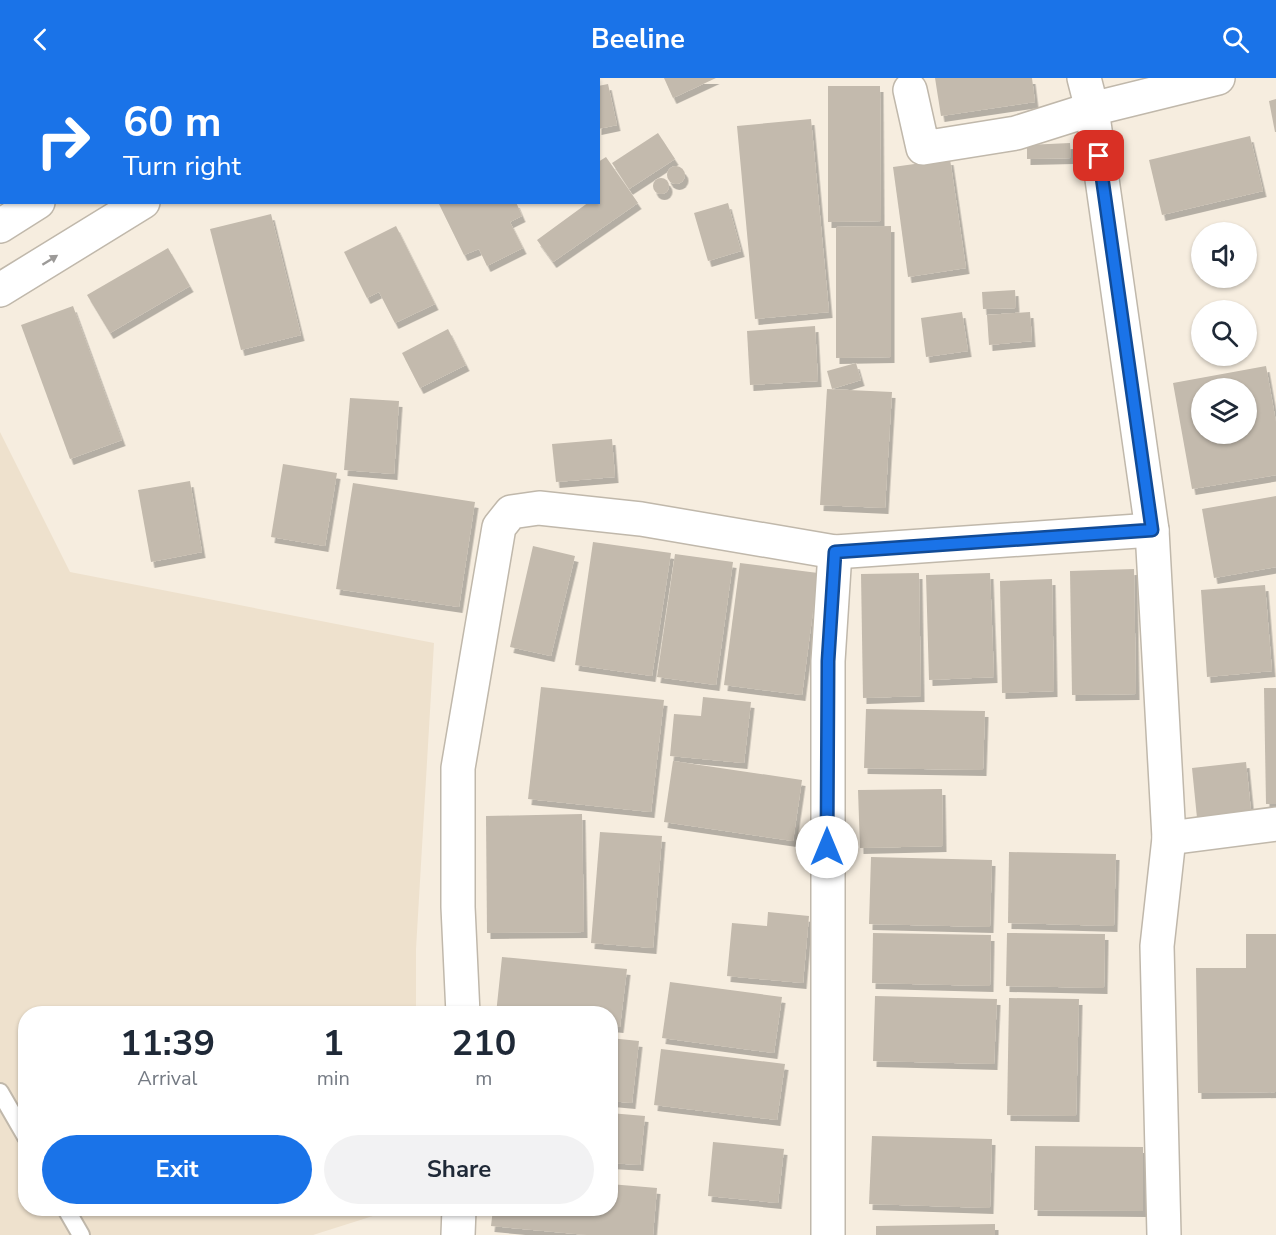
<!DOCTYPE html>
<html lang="en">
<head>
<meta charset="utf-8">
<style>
  :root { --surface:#fff; --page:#f2f2f3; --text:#1f2937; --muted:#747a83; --accent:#1a73e8 }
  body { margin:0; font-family:"Nunito Sans",sans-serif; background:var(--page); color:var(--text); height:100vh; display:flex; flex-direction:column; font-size:22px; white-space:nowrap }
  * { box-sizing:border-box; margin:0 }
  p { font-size:20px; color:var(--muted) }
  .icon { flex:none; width:33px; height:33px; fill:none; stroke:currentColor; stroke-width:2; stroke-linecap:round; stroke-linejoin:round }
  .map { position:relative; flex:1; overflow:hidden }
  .sheet { position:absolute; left:18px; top:928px; width:600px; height:210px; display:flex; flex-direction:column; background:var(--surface); border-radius:24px; box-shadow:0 2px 4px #0004 }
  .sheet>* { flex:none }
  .top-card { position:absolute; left:0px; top:0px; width:600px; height:126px; box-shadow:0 2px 4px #0004; background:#1a73e8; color:#fff; overflow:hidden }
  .buttons { position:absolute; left:1191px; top:144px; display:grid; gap:12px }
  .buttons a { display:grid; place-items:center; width:66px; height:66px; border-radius:50%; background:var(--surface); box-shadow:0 2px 4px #0004; font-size:30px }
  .pin { position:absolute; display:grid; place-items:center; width:51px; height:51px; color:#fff; margin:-26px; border-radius:12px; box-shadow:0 3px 9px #0006 }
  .me { position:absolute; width:66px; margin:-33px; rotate:0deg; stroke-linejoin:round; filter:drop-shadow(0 0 4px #0008) }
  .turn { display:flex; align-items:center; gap:21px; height:126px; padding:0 24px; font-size:27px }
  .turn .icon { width:78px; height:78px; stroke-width:2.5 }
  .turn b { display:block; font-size:42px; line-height:51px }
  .eta { display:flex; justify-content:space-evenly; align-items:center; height:102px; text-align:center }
  .eta b { font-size:36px; font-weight:700; line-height:42px }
  .cta { display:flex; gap:12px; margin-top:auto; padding:12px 24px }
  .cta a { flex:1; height:69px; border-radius:36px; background:var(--accent); color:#fff; font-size:24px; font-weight:700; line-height:69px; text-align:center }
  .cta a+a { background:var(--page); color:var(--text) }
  header { display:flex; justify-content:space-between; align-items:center; height:78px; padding:0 24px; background:var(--accent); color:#fff; font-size:27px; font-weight:700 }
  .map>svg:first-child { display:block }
  .built { fill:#eee1cd }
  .building { fill:#c3baad; fill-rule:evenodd; filter:url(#shadow) }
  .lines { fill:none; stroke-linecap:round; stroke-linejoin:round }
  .lane-casing { stroke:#c0b8ab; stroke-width:20 }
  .street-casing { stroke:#c0b8ab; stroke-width:36 }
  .secondary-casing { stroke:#c0b8ab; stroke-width:36 }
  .lane { stroke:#fff; stroke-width:16 }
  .street { stroke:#fff; stroke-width:33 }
  .secondary { stroke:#fff; stroke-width:33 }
  .oneway { fill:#9c9a98 }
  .route-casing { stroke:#114b97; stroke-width:15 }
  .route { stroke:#1a73e8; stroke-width:10 }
</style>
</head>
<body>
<header><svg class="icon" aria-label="back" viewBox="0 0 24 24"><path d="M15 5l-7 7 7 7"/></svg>Beeline<svg class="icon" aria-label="search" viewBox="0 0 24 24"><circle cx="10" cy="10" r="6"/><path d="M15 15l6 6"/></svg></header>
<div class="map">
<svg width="1276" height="1157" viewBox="0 0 1276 1157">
  <defs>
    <filter id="shadow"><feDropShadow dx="3.5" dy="6" stdDeviation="0" flood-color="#0004"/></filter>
  </defs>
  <rect width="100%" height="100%" fill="#f6eddf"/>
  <path class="built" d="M 0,354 L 70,494 L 434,565 L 416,871 L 416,936 L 26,936 L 26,1131 L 395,1131 L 313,1157 L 0,1157 Z"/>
  <g class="building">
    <path d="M 664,0 L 716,0 L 673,20 Z"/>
    <path d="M 935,0 L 1032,0 L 1035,24 L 941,38 Z"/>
    <path d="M 608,6 L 617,47 L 598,51 L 598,8 Z"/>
    <path d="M 828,8 L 880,8 L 881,143 L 828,144 Z"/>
    <path d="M 1276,21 L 1276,54 L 1275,54 L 1269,23 Z"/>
    <path d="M 811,41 L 829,234 L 755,241 L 737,48 Z"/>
    <path d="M 658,55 L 675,81 L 629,111 L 612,85 Z"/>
    <path d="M 1250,58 L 1263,113 L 1162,137 L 1149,82 Z"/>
    <path d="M 1070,65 L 1071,80 L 1027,81 L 1027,67 Z"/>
    <path d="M 606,79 L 638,125 L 553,184 L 537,162 L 589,124 L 598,124 L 598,84 Z"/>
    <path d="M 950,81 L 966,190 L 908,199 L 893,89 Z"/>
    <circle cx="676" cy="97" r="9"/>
    <circle cx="661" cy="108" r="8"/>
    <path d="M 438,124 L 516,124 L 522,138 L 510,144 L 523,170 L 487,188 L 479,171 L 464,177 Z"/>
    <path d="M 728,125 L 741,173 L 708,183 L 694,135 Z"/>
    <path d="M 271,136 L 301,257 L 241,272 L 210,151 Z"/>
    <path d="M 396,148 L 435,226 L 395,245 L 379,214 L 367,220 L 344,174 Z"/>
    <path d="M 891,148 L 891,279 L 836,280 L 836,149 Z"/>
    <path d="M 168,170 L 190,208 L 110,255 L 87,217 Z"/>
    <path d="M 1015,212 L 1016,230 L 983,231 L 982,214 Z"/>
    <path d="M 73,228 L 122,362 L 70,381 L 21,247 Z"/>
    <path d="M 962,234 L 968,273 L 926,279 L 921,240 Z"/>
    <path d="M 1030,234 L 1032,263 L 989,267 L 987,237 Z"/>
    <path d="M 815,248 L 818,303 L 750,307 L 747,253 Z"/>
    <path d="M 448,251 L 466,287 L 420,310 L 402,275 Z"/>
    <path d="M 856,285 L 861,302 L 832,311 L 827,293 Z"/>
    <path d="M 1266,288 L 1276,344 L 1276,397 L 1192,411 L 1173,305 ZM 1202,310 L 1246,310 L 1246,356 L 1202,356 Z"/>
    <path d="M 827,311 L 892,314 L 885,430 L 820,427 Z"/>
    <path d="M 350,320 L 399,323 L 394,396 L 344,392 Z"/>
    <path d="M 612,361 L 615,399 L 556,404 L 552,366 Z"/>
    <path d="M 283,386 L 337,395 L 325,468 L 271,459 Z"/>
    <path d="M 190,403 L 202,474 L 151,484 L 138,412 Z"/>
    <path d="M 353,405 L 475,424 L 459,529 L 336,511 Z"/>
    <path d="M 1276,418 L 1276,489 L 1214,500 L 1202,431 Z"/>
    <path d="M 593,464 L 671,475 L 652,598 L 575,587 Z"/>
    <path d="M 533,468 L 575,478 L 551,578 L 510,569 Z"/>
    <path d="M 675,476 L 733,484 L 716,607 L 657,599 Z"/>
    <path d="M 740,485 L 818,495 L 802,617 L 724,607 Z"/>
    <path d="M 1134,491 L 1136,616 L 1072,617 L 1070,493 Z"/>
    <path d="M 919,495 L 921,618 L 863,620 L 861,496 Z"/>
    <path d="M 990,495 L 994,599 L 929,602 L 926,497 Z"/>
    <path d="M 1052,501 L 1054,613 L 1002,615 L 1000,503 Z"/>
    <path d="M 1265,507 L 1272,593 L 1207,599 L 1201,512 Z"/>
    <path d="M 541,609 L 664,622 L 651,734 L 528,721 Z"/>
    <path d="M 1264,610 L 1276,610 L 1276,726 L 1266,726 Z"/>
    <path d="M 703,619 L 751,624 L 744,685 L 670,678 L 674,636 L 701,638 Z"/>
    <path d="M 866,631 L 985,633 L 983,692 L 864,690 Z"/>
    <path d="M 673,683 L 802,702 L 793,763 L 664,744 Z"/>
    <path d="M 1246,684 L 1251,733 L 1197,740 L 1192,690 Z"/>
    <path d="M 942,711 L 943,768 L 860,770 L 858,712 Z"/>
    <path d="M 582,736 L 584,854 L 487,855 L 486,738 Z"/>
    <path d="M 600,754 L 662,758 L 653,870 L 591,865 Z"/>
    <path d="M 1009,774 L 1116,776 L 1114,848 L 1008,845 Z"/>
    <path d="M 871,779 L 992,782 L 990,849 L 869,846 Z"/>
    <path d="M 768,834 L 809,838 L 803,905 L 727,898 L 732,845 L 767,848 Z"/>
    <path d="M 873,855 L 991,857 L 990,908 L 872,905 Z"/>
    <path d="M 1007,855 L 1105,856 L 1104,910 L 1006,908 Z"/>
    <path d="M 1246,856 L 1276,856 L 1276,1014 L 1198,1015 L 1196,890 L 1246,890 Z"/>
    <path d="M 502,879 L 627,891 L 620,949 L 610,948 L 610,936 L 496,936 Z"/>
    <path d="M 670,904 L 782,919 L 774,975 L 662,960 Z"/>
    <path d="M 875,918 L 997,921 L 994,986 L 873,983 Z"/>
    <path d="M 1009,920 L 1079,921 L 1076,1038 L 1007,1037 Z"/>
    <path d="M 610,960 L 639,963 L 632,1025 L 610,1023 Z"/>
    <path d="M 661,971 L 785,986 L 777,1042 L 654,1027 Z"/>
    <path d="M 610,1035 L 645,1038 L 640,1087 L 610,1085 Z"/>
    <path d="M 872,1058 L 992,1061 L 990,1130 L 869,1126 Z"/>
    <path d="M 713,1064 L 784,1071 L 778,1125 L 708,1118 Z"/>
    <path d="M 1035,1068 L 1143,1069 L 1143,1133 L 1034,1132 Z"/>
    <path d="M 610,1106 L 657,1110 L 653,1157 L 587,1157 L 491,1148 L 493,1131 L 610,1131 Z"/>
    <path d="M 995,1146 L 995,1157 L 876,1157 L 876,1148 Z"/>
  </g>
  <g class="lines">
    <defs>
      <g id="lane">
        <path d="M 0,1014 L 26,1059"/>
        <path d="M 66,1131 L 81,1157"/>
      </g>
      <g id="street">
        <path d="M 1084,0 L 1092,31 L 1152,452 L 1169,760 L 1157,868 L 1164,1157"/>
        <path d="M 910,12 L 923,70 L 1016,55 L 1092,31 L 1218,0"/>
        <path d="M 0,47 L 2,49"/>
        <path d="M 1169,760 L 1276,746"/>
        <path d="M 463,936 L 458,829 L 458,690 L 499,449 L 511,434 L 539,430 L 641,441 L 835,474 L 1152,452"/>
        <path d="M 458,1157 L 459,1131"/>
        <path d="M 828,1157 L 828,583 L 835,474"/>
      </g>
      <g id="secondary">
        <path d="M 249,2 L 252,0"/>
        <path d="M 343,2 L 345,0"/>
        <path d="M 0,148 L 38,124"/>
        <path d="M 0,212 L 143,124"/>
      </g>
    </defs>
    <use href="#lane" class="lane-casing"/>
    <use href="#street" class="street-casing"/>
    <use href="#secondary" class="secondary-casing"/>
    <use href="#lane" class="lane"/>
    <use href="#street" class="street"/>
    <use href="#secondary" class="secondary"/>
  </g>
  <defs><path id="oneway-solid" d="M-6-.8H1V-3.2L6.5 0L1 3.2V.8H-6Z" transform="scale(1.5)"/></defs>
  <use class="oneway" href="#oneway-solid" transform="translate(50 182) rotate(-32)"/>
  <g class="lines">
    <defs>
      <path id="route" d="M 827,769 L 828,583 L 835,474 L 1152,452 L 1099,78"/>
    </defs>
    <use href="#route" class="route-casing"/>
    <use href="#route" class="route"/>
  </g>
</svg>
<div class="buttons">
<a><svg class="icon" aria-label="sound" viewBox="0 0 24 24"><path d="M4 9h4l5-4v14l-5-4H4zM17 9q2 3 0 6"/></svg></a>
<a><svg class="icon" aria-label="search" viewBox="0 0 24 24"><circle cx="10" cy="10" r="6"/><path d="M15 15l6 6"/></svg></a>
<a><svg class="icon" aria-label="layers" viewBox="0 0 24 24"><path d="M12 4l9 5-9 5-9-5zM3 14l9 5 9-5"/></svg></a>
</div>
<div class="pin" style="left:1099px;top:78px;background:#d93025"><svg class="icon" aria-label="arrive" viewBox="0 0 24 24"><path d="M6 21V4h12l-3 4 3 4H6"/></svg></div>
<svg class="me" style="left:827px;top:769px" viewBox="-20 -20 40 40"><circle r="19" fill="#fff"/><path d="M0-13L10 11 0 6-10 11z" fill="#1a73e8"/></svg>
<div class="top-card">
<div class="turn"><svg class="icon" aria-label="right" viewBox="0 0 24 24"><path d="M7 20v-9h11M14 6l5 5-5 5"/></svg><div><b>60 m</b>Turn right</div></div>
</div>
<section class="sheet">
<div class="eta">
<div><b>11:39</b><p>Arrival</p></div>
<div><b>1</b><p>min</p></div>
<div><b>210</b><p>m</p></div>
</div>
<div class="cta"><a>Exit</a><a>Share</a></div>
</section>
</div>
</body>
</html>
